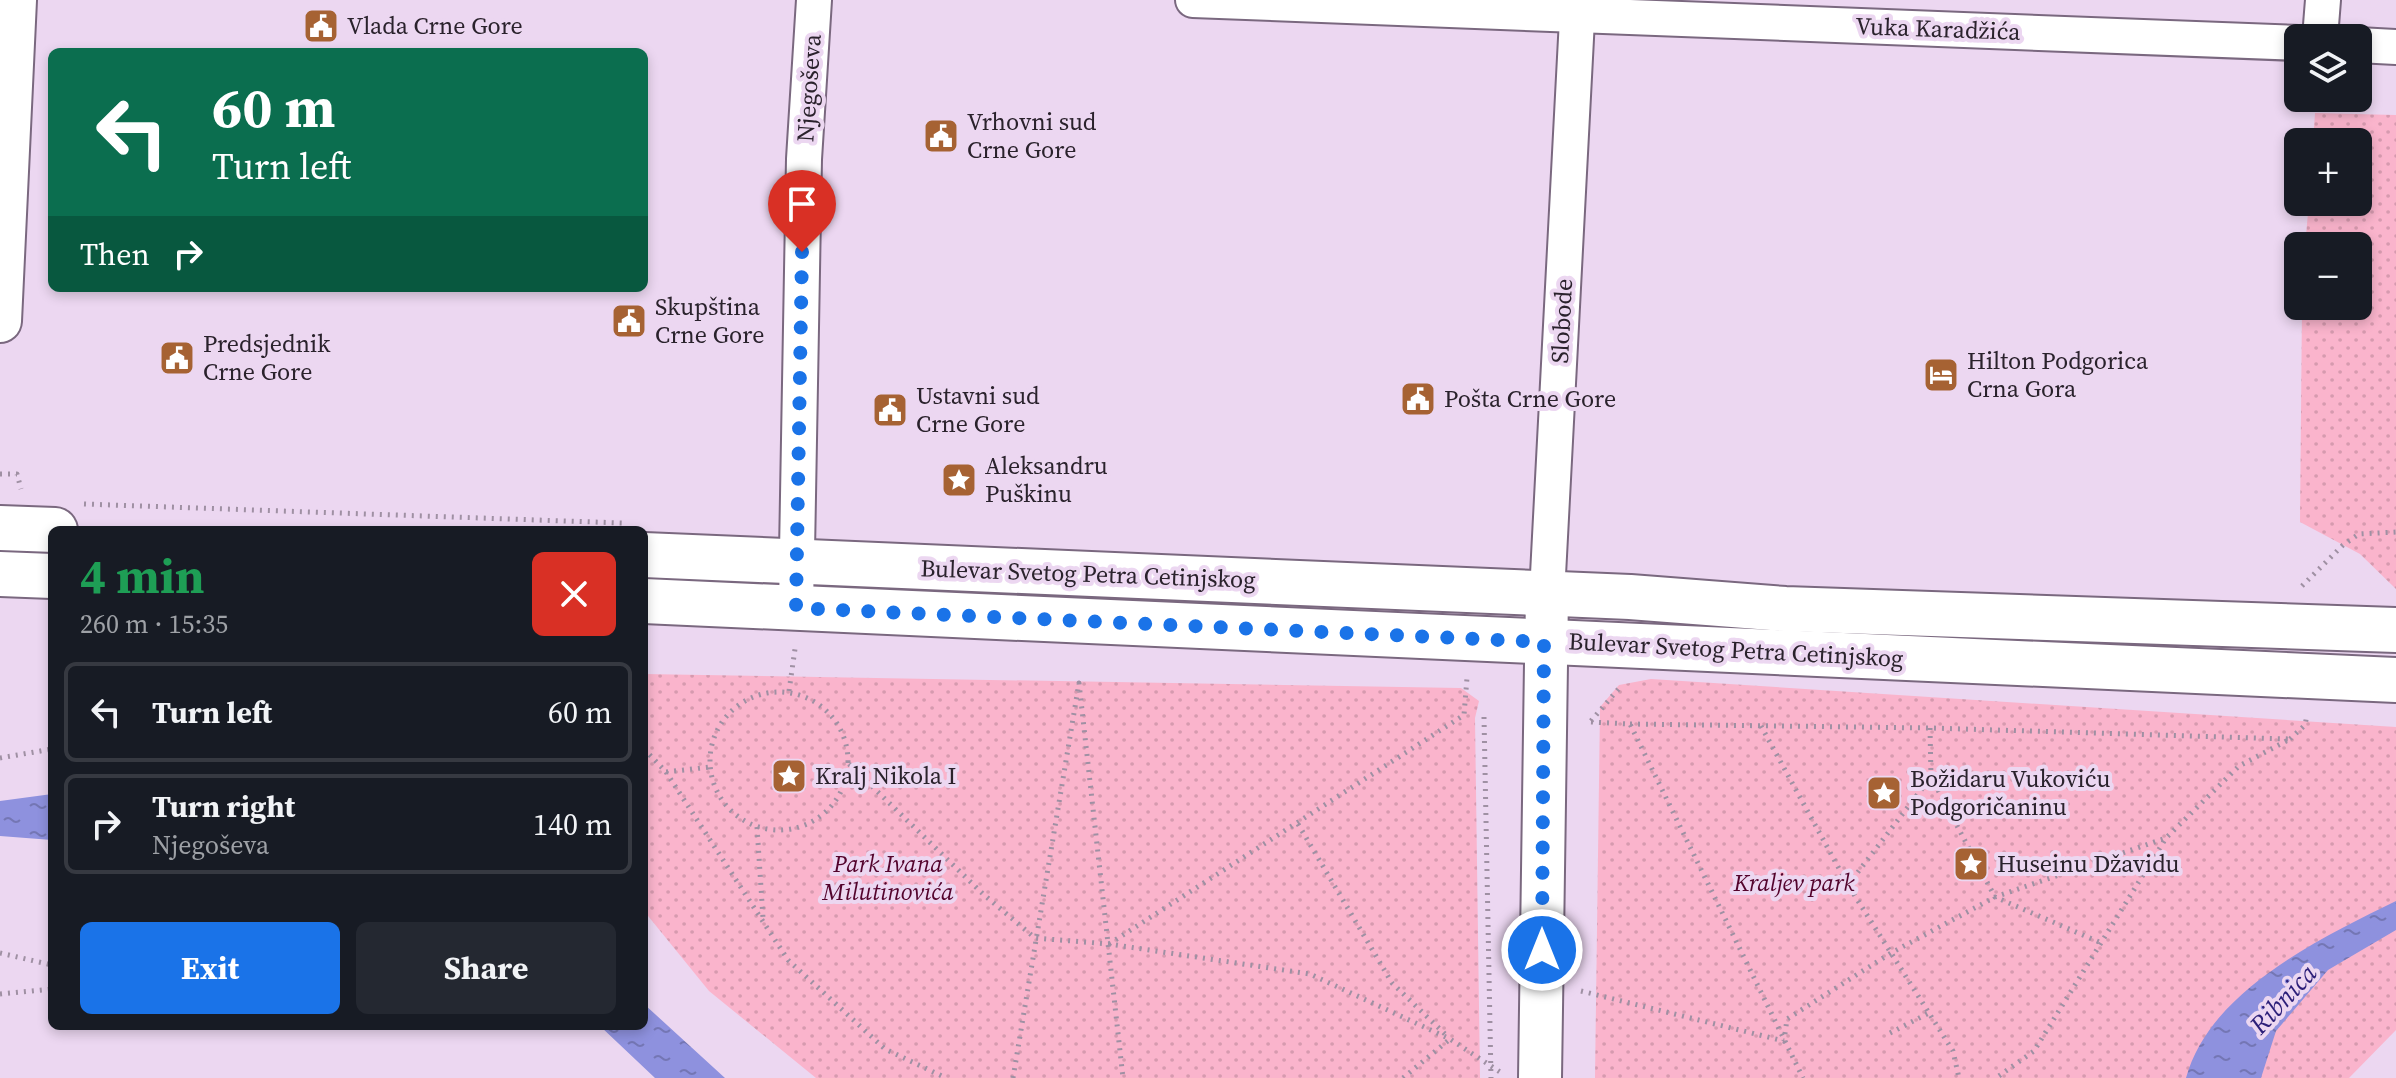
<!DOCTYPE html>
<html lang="en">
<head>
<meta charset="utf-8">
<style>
  :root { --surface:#171b24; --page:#242831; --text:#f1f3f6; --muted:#9ea1a6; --line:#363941; --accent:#1a73e8 }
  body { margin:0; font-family:"Source Serif 4",serif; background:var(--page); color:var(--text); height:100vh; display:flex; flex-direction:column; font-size:30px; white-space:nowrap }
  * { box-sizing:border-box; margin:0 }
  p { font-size:26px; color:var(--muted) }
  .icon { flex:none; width:44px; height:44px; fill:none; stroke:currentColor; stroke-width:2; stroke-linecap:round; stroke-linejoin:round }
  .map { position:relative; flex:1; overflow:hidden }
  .details { position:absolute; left:48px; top:526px; width:600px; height:504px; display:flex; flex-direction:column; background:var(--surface); border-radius:12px; box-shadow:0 4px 12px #0003 }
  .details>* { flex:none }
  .top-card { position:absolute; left:48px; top:48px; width:600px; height:244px; border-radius:12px; box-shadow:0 4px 12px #0003; background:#0b6e4f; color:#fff; overflow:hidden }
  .tools { position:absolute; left:2284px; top:24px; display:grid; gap:16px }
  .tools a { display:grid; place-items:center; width:88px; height:88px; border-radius:12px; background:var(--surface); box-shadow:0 4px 12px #0003; font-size:40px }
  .pin { position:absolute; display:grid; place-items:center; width:68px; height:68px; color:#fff; margin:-82px -34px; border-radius:50% 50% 50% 0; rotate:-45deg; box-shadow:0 0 8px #0007 }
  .pin .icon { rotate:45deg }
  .me { position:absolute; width:88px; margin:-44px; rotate:0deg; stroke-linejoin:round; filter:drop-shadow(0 0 6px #0008) }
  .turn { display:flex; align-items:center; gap:28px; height:168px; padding:0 32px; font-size:36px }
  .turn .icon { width:104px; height:104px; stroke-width:2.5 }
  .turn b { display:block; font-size:56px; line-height:68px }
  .then { display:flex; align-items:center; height:76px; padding:0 32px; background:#0003; gap:16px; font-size:30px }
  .round { display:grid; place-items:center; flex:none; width:84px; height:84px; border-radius:12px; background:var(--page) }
  .headline { display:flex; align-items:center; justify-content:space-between; height:136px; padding:0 32px }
  h1 { font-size:48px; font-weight:700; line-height:60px; color:#1e9e55 }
  .action { display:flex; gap:16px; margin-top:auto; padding:16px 32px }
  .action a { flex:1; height:92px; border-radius:12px; background:var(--accent); color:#fff; font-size:32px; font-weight:700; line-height:92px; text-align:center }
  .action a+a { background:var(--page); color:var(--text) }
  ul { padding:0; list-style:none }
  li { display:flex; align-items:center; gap:24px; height:100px; margin:0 16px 12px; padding:0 16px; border:4px solid var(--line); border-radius:12px }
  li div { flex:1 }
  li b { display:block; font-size:30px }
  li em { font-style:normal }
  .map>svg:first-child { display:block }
  .green { fill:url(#green-dots) }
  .water { fill:url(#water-ripples) }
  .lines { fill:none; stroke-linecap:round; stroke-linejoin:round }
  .minor-casing { stroke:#7a687f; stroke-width:38 }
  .tertiary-casing { stroke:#7a687f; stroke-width:46 }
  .secondary-casing { stroke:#7a687f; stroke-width:48 }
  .path { stroke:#9f90a3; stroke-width:5; stroke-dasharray:2 6; stroke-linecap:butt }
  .minor { stroke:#fff; stroke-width:34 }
  .tertiary { stroke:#fff; stroke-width:42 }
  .secondary { stroke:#fff; stroke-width:44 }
  .route { stroke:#1a73e8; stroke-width:14; stroke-dasharray:0 25.2 }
  .labels { text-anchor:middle; stroke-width:8; stroke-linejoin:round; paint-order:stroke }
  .poi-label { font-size:24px; fill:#2a222c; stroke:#ecd7f1; text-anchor:start }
  .street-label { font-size:24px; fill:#2a222c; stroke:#ecd7f1 }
  .park-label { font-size:24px; font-style:italic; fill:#53032c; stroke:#ecd7f1 }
  .water-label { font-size:26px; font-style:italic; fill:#2c1f79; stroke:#ecd7f1 }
</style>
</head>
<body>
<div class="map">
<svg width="2396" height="1078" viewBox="0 0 2396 1078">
  <defs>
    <pattern id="green-dots" width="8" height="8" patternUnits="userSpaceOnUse" patternTransform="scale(2)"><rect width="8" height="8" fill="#fab4cc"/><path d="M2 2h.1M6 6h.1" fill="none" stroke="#d69aaf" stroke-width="1.8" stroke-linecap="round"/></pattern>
    <pattern id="water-ripples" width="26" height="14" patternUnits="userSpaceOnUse" patternTransform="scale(2)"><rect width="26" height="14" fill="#8e91de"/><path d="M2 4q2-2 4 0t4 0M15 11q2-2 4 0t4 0" fill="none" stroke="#7476b4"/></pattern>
  </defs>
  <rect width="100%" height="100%" fill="#ecd7f1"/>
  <g class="green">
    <path d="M 2315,113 L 2396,115 L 2396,589 L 2360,554 L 2300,522 L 2302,306 L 2358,306 L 2358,246 L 2305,246 L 2309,202 L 2358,202 L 2358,142 L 2313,142 Z"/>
    <path d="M 644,674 L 1461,688 L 1479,701 L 1475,718 L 1480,1078 L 816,1078 L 709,991 L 644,911 Z"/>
    <path d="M 1651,679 L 2396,727 L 2396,1030 L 2349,1078 L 1595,1078 L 1600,707 L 1619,685 Z"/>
  </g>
  <g class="water">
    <path d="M 52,794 L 52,840 L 0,836 L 0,801 Z"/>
    <path d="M 2396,901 L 2396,930 L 2328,970 L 2276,1031 L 2261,1078 L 2186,1078 C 2210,990 2321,938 2396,901 Z"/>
    <path d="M 644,1004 L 725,1078 L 655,1078 L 600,1026 L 644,1026 Z"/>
  </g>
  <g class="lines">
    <defs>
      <g id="minor">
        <path d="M 1193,0 L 2298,43"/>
        <path d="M 2320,38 L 2323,0"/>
        <path d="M 2358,45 L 2396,47"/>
        <path d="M 1547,594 L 1578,0"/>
        <path d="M 796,608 L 804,159 L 814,0"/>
      </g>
      <g id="tertiary">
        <path d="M 0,321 L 15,0"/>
        <path d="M 1540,1078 L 1547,594"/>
      </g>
      <g id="secondary">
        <path d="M 0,528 L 55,530"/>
        <path d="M 644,555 L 1630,597 L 1785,609 L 2396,630"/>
        <path d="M 0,574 L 52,576"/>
        <path d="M 644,601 L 2396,680"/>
      </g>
    </defs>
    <use href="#minor" class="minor-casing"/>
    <use href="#tertiary" class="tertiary-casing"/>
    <use href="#secondary" class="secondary-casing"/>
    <g class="path">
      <path d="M 0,474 L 17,474 L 21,489"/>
      <path d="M 84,504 L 622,523"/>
      <path d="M 2302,586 L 2343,545 L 2359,534 L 2396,532"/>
      <path d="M 789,691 L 795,649"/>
      <circle cx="779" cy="761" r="69"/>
      <path d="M 1484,717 L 1491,1078"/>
      <path d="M 1591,721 L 1621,686"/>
      <path d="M 1591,722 L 1630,724 L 1803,1078"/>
      <path d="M 1630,724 L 1930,728 L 2290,739 L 2239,766 L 2166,838 L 2034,1051 L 1996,1078"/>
      <path d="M 1761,726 L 1848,885 L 1953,1051 L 1959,1078"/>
      <path d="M 1930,728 L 1931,777 L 1995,897 L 2099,942"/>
      <path d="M 2290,739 L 2305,725 L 2307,715"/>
      <path d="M 644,749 L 666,772 L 710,767"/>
      <path d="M 0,758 L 52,749"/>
      <path d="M 849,764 L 983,894 L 1035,938 L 1109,944 L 1310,974 L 1450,1039 L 1500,1072"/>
      <path d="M 666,772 L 788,960 L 885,1049 L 946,1078"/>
      <path d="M 1298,824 L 1392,983 L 1446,1035"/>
      <path d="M 757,827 L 763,918"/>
      <path d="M 1848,885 L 1931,777"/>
      <path d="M 1109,944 L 1464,715 L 1467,678"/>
      <path d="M 0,953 L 52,965"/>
      <path d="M 1581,991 L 1784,1041 L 1787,1019 L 1891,953 L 1995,897 L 2166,838"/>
      <path d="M 0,994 L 52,989"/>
      <path d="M 1890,1033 L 1929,1013"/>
      <path d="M 1013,1078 L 1079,683 L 1123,1078"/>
      <path d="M 1403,1078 L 1450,1039"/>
    </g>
    <use href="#minor" class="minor"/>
    <use href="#tertiary" class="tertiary"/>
    <use href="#secondary" class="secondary"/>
  </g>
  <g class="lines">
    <path class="route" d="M 802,252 L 796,608 L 1544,642 L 1542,950"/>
  </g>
  <defs>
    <symbol id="civic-square" viewBox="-11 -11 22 22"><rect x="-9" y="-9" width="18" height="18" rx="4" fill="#a66233" stroke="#ecd7f1"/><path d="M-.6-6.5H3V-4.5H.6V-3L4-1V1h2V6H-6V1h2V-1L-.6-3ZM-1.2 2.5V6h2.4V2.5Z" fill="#fff"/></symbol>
    <symbol id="hotel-square" viewBox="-11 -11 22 22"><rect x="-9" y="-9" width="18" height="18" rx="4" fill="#a66233" stroke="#ecd7f1"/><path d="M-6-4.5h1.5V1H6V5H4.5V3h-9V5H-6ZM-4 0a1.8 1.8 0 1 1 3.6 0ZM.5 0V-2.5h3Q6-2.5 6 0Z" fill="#fff"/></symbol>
    <symbol id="sight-square" viewBox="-11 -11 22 22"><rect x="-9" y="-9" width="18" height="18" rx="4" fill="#a66233" stroke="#ecd7f1"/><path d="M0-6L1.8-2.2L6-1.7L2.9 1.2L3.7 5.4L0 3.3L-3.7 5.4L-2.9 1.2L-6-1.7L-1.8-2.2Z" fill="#fff"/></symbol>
  </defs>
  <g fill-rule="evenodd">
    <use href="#civic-square" x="301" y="6" width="40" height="40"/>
    <use href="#civic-square" x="921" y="116" width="40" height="40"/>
    <use href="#civic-square" x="609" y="301" width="40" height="40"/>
    <use href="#civic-square" x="157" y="338" width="40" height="40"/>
    <use href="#hotel-square" x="1921" y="355" width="40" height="40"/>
    <use href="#civic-square" x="1398" y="379" width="40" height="40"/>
    <use href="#civic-square" x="870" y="390" width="40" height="40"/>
    <use href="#sight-square" x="939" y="460" width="40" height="40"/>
    <use href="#sight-square" x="769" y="756" width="40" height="40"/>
    <use href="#sight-square" x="1864" y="773" width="40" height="40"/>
    <use href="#sight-square" x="1951" y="844" width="40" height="40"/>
  </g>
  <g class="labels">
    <g class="poi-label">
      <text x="347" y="34">Vlada Crne Gore</text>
      <text x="967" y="130">Vrhovni sud<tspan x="967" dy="28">Crne Gore</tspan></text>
      <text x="655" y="315">Skupština<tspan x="655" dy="28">Crne Gore</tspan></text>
      <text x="203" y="352">Predsjednik<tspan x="203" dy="28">Crne Gore</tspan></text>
      <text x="1967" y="369">Hilton Podgorica<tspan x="1967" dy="28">Crna Gora</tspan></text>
      <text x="916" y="404">Ustavni sud<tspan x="916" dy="28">Crne Gore</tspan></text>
      <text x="1444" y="407">Pošta Crne Gore</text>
      <text x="985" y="474">Aleksandru<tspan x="985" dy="28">Puškinu</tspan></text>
      <text x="815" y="784">Kralj Nikola I</text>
      <text x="1910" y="787">Božidaru Vukoviću<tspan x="1910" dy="28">Podgoričaninu</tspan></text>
      <text x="1997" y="872">Huseinu Džavidu</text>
    </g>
    <g class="street-label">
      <text transform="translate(1938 29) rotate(2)" y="8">Vuka Karadžića</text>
      <text transform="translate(809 88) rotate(-86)" y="8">Njegoševa</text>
      <text transform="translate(1562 321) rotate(-87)" y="8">Slobode</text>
      <text transform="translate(1088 574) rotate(2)" y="8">Bulevar Svetog Petra Cetinjskog</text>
      <text transform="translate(1736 650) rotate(3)" y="8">Bulevar Svetog Petra Cetinjskog</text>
    </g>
    <g class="park-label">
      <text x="888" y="872">Park Ivana<tspan x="888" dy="28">Milutinovića</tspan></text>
      <text x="1794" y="891">Kraljev park</text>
    </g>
    <g class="water-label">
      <text transform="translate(2283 999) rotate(-47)" y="9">Ribnica</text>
    </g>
  </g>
</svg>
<div class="tools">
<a><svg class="icon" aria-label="layers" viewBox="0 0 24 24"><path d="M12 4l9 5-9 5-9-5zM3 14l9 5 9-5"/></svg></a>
<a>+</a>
<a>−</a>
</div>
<div class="pin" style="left:802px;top:252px;background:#d93025"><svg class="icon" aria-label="arrive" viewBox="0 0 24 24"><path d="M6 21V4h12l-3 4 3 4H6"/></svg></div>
<svg class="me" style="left:1542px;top:950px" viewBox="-20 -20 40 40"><circle r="17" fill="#1a73e8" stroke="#fff" stroke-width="3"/><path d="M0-11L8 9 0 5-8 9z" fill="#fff"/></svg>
<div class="top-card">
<div class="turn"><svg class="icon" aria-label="left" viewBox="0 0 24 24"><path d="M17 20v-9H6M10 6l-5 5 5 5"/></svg><div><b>60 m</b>Turn left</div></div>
<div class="then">Then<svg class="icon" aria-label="right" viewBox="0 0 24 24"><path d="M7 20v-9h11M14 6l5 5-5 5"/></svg></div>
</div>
<section class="details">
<div class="headline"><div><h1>4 min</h1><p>260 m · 15:35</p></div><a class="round" style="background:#d93025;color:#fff"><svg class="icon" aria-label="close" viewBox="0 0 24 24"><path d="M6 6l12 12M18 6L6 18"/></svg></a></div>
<ul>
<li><svg class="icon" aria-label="left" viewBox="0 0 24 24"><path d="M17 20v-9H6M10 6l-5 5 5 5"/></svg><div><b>Turn left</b></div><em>60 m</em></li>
<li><svg class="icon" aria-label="right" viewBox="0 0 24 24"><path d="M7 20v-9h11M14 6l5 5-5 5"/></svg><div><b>Turn right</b><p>Njegoševa</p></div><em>140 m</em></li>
</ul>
<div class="action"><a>Exit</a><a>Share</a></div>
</section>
</div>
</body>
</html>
